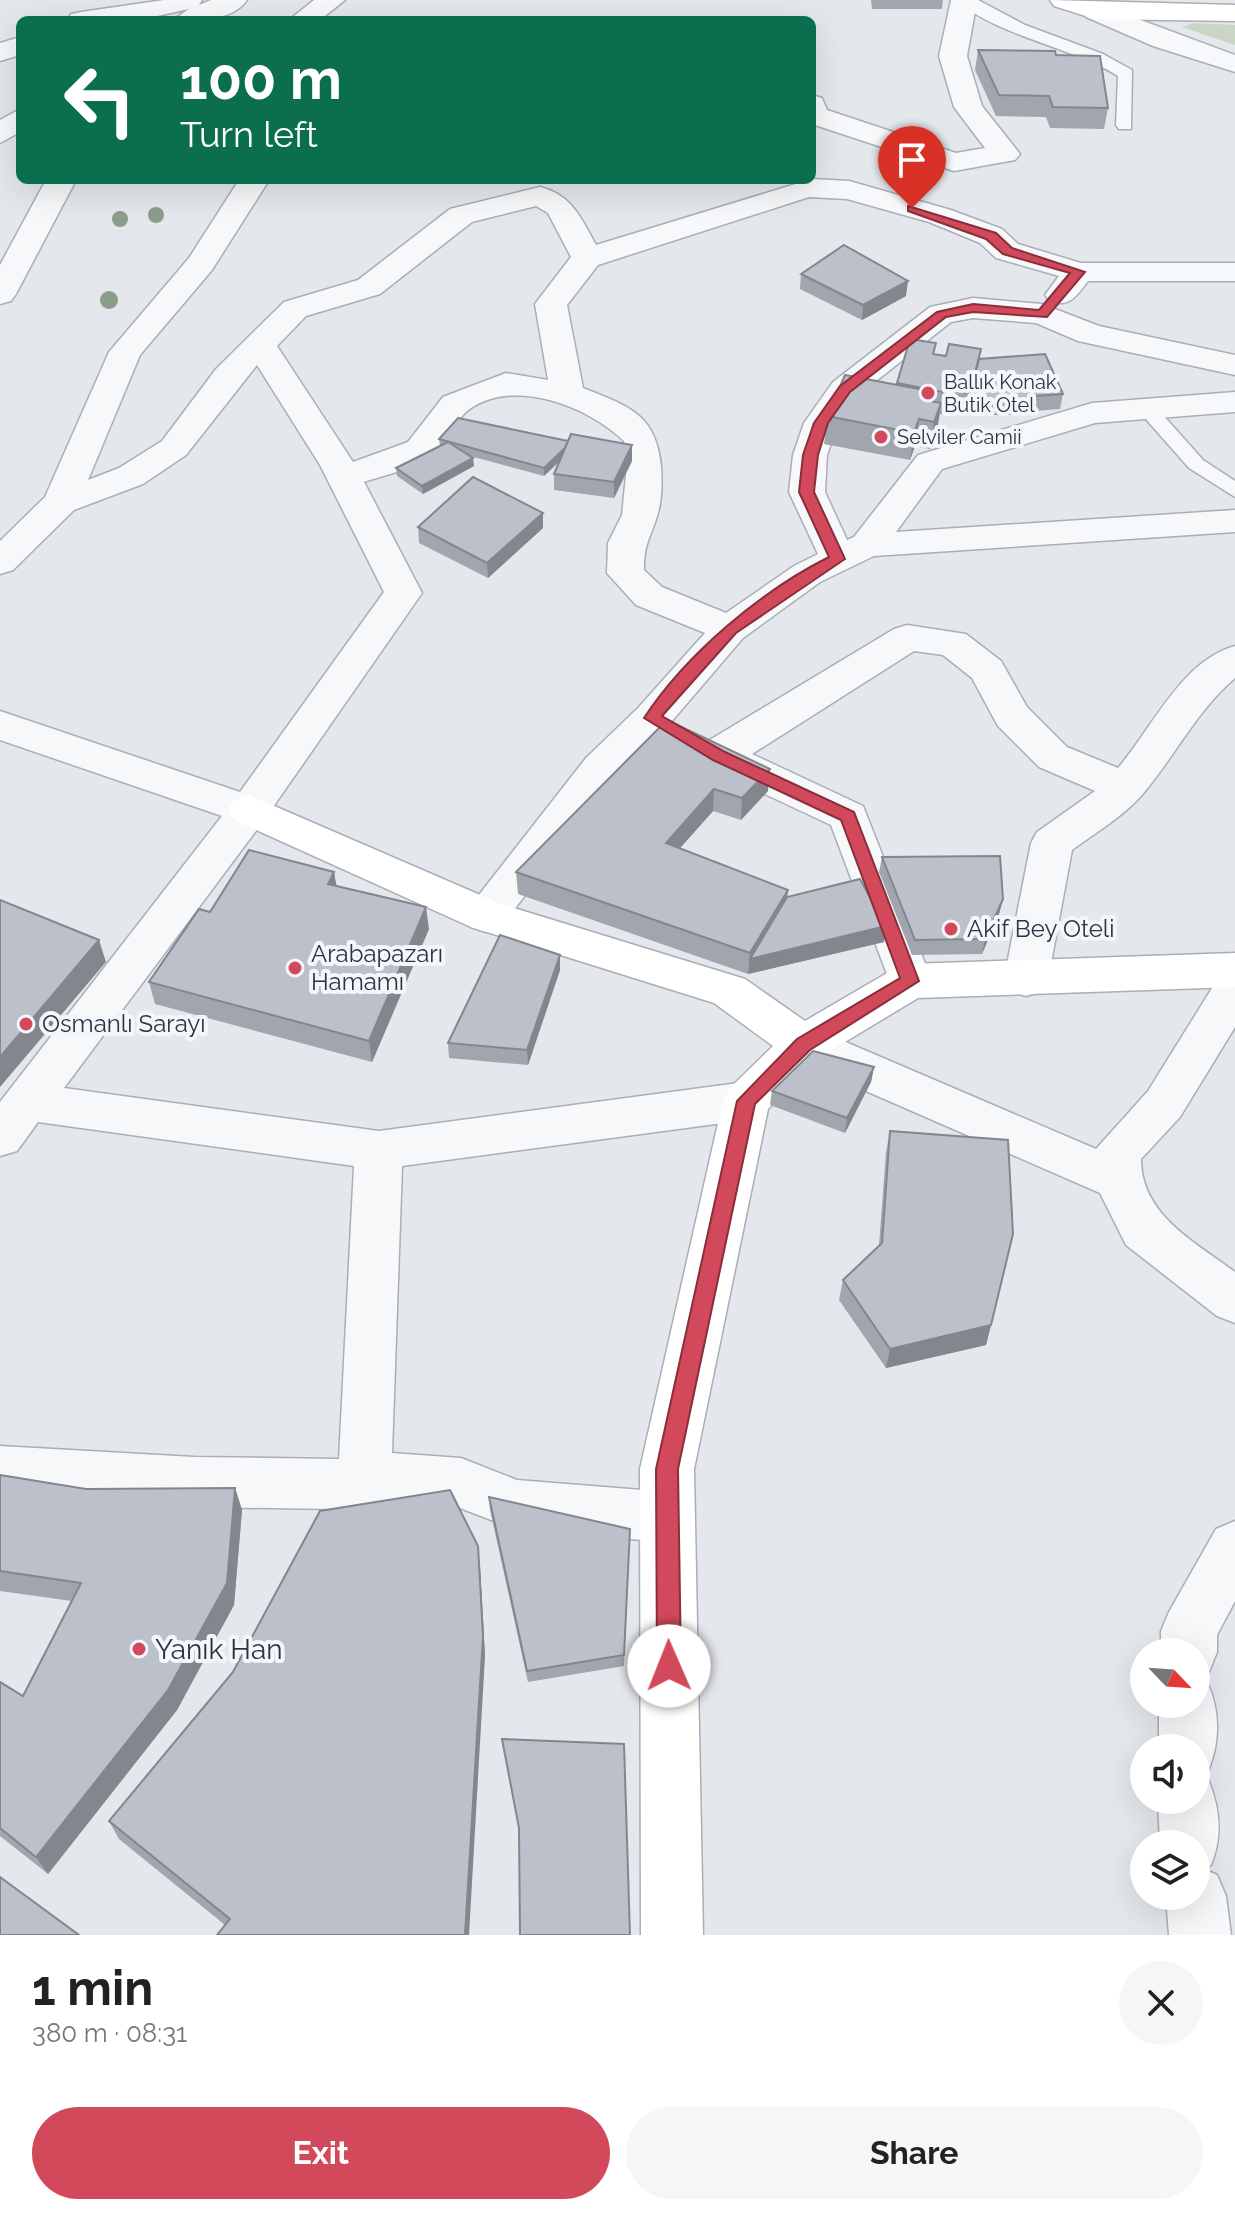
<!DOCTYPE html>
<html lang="en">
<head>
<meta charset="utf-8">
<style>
  :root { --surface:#fff; --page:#f6f6f6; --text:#222; --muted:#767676; --accent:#d1495b }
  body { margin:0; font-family:Raleway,sans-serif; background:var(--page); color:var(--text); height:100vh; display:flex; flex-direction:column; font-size:30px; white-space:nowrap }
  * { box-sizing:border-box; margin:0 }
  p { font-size:26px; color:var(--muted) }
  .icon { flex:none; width:44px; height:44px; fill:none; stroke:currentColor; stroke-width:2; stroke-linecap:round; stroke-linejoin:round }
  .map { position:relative; height:1935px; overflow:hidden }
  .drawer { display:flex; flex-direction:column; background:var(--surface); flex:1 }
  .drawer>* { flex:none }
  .guide { position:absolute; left:16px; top:16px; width:800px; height:168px; border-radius:12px; box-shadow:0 8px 32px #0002; background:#0b6e4f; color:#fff; overflow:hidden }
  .needle { width:52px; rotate:115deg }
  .tools { position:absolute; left:1130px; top:1638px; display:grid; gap:16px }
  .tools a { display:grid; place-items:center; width:80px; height:80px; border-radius:50%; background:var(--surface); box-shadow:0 8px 32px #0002; font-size:40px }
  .pin { position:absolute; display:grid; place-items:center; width:68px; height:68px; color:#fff; margin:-82px -34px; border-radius:50% 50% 50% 0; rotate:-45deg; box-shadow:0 0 8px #0007 }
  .pin .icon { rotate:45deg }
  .me { position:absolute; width:88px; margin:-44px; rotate:359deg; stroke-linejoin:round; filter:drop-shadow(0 0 6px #0008) }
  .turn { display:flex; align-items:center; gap:28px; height:168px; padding:0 32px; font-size:36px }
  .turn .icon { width:104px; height:104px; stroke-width:2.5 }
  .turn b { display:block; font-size:56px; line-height:68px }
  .round { display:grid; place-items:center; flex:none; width:84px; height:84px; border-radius:42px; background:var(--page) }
  .head { display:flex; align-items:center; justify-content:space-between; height:136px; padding:0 32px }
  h1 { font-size:48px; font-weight:700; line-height:60px }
  .action { display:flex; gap:16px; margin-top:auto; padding:16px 32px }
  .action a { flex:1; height:92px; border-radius:48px; background:var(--accent); color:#fff; font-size:32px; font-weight:700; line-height:92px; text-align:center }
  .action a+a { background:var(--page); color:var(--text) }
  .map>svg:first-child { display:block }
  .green { fill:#c9d6c5 }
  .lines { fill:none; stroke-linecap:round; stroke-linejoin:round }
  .lane-casing { stroke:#a9aeb7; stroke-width:3 }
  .street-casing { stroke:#a9aeb7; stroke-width:3 }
  .secondary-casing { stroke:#a9aeb7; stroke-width:3 }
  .lane { fill:#f7f8fa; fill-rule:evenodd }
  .street { fill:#f7f8fa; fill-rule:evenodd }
  .secondary { fill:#fff; fill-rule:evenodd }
  .tree { fill:#899d89 }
  .wall { fill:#a1a5ae }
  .shaded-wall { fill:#83868d }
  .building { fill:#bbc0ca; stroke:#83868d; stroke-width:2 }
  .route { fill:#d1495b; stroke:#882f3b; stroke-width:2 }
  .poi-dot { fill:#d1495b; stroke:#f4f6f9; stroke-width:3 }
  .labels { text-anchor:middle; stroke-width:8; stroke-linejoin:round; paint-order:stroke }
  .far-poi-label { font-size:20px; fill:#2b3445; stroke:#f4f6f9; text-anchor:start }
  .poi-label { font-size:24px; fill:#2b3445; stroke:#f4f6f9; text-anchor:start }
  .near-poi-label { font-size:28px; fill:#2b3445; stroke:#f4f6f9; text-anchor:start }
</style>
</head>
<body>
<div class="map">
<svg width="1235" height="1935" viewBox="0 0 1235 1935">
  <rect width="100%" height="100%" fill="#e4e7ec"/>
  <path class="green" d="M 1195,23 L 1235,25 L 1235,45 L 1182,27 Z"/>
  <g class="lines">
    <defs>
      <g id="lane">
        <path d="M 957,0 L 978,0 L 1025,25 L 1103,54 L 1132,70 L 1131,129 L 1119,129 L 1116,125 L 1118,76 C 1072,47 994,35 957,0 Z"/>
        <path d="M 1147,403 L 1154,405 L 1203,460 L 1235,481 L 1235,497 L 1189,468 L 1137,409 Z"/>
      </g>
      <g id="street">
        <path d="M 164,0 L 202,0 L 199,5 L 211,0 L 247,0 C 232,22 196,20 173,20 L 189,9 L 139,20 L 68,20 L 71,14 L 81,12 Z"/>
        <path d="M 314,0 L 345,0 L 320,20 L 289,20 Z"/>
        <path d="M 951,0 L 977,0 L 967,56 L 982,106 L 1020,154 L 1015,160 L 954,171 L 812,124 L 812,95 L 822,98 L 827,110 L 956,153 L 985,148 L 954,107 L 939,56 Z"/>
        <path d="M 1095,3 L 1235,55 L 1235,72 L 1153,46 L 1086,17 L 1082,11 L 1086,5 Z"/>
        <path d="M 20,37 L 20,55 L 0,61 L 0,43 Z"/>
        <path d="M 20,109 L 20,132 L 0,143 L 0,120 Z"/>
        <path d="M 812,179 L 849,181 L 951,210 L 1002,229 L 1018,244 L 1081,263 L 1235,263 L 1235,281 L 1088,281 C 1076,297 1070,307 1050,302 L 1045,295 L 1059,276 L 996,258 L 980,243 L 929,222 L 847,199 L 809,197 L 598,265 L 567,305 L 583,388 C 627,406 656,413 661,466 C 662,481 662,502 657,516 C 650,540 644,542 644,570 L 662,587 L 726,613 L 794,566 L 818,554 L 789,492 L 793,455 L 804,423 L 833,382 L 930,307 L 973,298 L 1042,304 L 1099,326 L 1235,355 L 1235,375 L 1078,341 L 1036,323 L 973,318 L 951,322 L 857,396 L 838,423 L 827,455 L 825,492 L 847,540 L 854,537 L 918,455 L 1092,403 L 1235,392 L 1235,412 L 1095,423 L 942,469 L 896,532 L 1235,510 L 1235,532 L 874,556 L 820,582 L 743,638 L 666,728 L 614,778 L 501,927 L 486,932 L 471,927 L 464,916 L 471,905 L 586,758 L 638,708 L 705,633 L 636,605 L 607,573 L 608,543 L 622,515 L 626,475 L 624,441 C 588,406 512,376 467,411 C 453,423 447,444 433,456 C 419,467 382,476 364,482 L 422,593 L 264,820 L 64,1088 L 379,1131 L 746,1082 L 762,1088 L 769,1101 L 762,1114 L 746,1120 L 402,1166 L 392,1453 L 461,1458 L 517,1480 L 667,1492 L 686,1499 L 694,1517 L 686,1535 L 667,1542 L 517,1530 L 460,1508 L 396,1502 L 334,1509 L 194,1507 L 0,1494 L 0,1446 L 194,1457 L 339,1459 L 354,1166 L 38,1122 L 17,1151 L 0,1156 L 0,1102 L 222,816 L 0,740 L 0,711 L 240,792 L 384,592 L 320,465 L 257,365 L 186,455 L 143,484 L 74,510 L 13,570 L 0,574 L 0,541 L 45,497 L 109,352 L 189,258 L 239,180 L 269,180 L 212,270 L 140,355 L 88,480 L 119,468 L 162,441 L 216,369 L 284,302 L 358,280 L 450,209 L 540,187 C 572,195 581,218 596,245 ZM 536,206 L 548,213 L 571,257 L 535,304 L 548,380 L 506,373 L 443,397 L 408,442 L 353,462 L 277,346 L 306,316 L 380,294 L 472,222 Z"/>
        <path d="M 46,180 L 76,180 L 16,294 L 11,301 L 0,304 L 0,265 Z"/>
        <path d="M 907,625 L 966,634 L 1001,661 L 1027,707 L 1067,747 L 1118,768 C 1152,729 1181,661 1235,646 L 1235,678 C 1196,711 1174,758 1141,796 C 1121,818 1095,833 1072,850 L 1048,979 L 1042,991 L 1026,996 L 1010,991 L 1004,979 L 1031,843 L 1037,832 L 1095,791 L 1039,767 L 998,726 L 972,678 L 943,655 L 914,651 L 752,754 L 863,806 L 932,981 L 926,993 L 910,998 L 894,993 L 831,825 L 705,766 L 697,754 L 703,744 L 894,629 Z"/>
        <path d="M 1235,972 L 1235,1027 L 1180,1117 L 1141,1159 C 1141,1215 1195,1242 1235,1272 L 1235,1323 L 1217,1316 L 1126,1245 L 1100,1193 L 788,1057 L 781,1044 L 788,1031 L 804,1026 L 820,1031 L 1096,1149 L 1148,1091 L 1219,977 Z"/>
        <path d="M 1235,1521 L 1235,1601 L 1217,1635 L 1217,1652 L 1209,1672 L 1196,1677 L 1196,1652 L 1161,1652 L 1161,1631 L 1169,1612 L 1216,1529 Z"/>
        <path d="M 1196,1679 L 1208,1684 C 1220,1712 1220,1740 1209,1769 L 1196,1774 L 1196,1748 L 1159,1748 L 1159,1704 L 1196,1704 Z"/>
        <path d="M 1196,1774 L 1208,1779 C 1220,1808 1223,1836 1211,1865 L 1203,1869 L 1217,1875 L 1226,1896 L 1231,1935 L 1169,1935 L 1166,1896 L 1196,1896 L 1196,1844 L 1160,1844 L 1158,1800 L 1196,1800 Z"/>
      </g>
      <g id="secondary">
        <path d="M 1050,0 L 1235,5 L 1235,21 L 1095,19 L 1054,6 Z"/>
        <path d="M 249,795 L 501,904 L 745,979 L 805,1021 L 894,969 L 910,964 L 1235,953 L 1235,987 L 918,998 L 820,1057 L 768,1109 L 694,1469 L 703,1935 L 641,1935 L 640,1469 L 723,1101 L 730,1088 L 773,1046 L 714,1003 L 471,927 L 234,820 L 228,810 L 234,800 Z"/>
      </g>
    </defs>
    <use href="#lane" class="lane-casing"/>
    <use href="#street" class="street-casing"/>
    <use href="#secondary" class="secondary-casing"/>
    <use href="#lane" class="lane"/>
    <use href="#street" class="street"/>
    <use href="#secondary" class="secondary"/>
  </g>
  <g class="tree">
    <circle cx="156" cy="215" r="8"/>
    <circle cx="120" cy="219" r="8"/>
    <circle cx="109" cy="300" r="9"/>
  </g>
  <g class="wall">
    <path d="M 871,0 L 943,0 L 942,9 L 872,9 Z"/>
    <path d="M 978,50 L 1056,55 L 1108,108 L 1104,129 L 1050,128 L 1046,117 L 996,116 L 975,70 Z"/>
    <path d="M 801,274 L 906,296 L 862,320 L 800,289 Z"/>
    <path d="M 910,339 L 936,343 L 934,354 L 979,359 L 1063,394 L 1060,409 L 1034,411 L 1033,415 L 966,415 L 945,412 L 944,415 L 940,414 L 937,430 L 930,449 L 915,446 L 910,460 L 824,444 L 827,416 L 897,385 Z"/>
    <path d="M 439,439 L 568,441 L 632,445 L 632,461 L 614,498 L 554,490 L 554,474 L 559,462 L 544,476 L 470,456 L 474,466 L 423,494 L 397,476 L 396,468 L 440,446 Z"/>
    <path d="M 543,513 L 543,528 L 488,578 L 419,543 L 418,527 Z"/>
    <path d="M 667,720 L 768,791 L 741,820 L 713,811 L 680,848 L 787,897 L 886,926 L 884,942 L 748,974 L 518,894 L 516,872 Z"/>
    <path d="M 882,857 L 1003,899 L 999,914 L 982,954 L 912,955 L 879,872 Z"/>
    <path d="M 334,872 L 336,886 L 429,929 L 372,1062 L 155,1004 L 149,982 L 210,912 Z"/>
    <path d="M 560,970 L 528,1065 L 449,1058 L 448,1043 Z"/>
    <path d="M 874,1067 L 871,1082 L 845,1133 L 770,1105 L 772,1091 Z"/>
    <path d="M 890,1131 L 991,1325 L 986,1345 L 886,1368 L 839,1300 L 843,1280 L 879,1245 L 886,1152 Z"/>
    <path d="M 0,1475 L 86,1489 L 235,1488 L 242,1510 L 234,1605 L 177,1710 L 48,1874 L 0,1836 L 0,1682 L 23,1696 L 72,1601 L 0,1591 Z"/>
    <path d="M 489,1497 L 630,1529 L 624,1666 L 528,1682 L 490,1510 Z"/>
    <path d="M 480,1568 L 485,1656 L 225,1925 L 119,1839 L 109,1821 Z"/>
  </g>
  <g class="shaded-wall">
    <path d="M 908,281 L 906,296 L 862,320 L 863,305 Z"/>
    <path d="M 941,403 L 937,430 L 930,449 L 934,422 Z"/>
    <path d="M 919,419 L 915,446 L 910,460 L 914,433 Z"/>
    <path d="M 571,442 L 571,450 L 544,476 L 544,468 Z"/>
    <path d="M 632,445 L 632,461 L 614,498 L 614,482 Z"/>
    <path d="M 473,458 L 474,466 L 423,494 L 422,486 Z"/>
    <path d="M 543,513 L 543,528 L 488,578 L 487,563 Z"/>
    <path d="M 770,769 L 768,791 L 741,820 L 742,798 Z"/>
    <path d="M 714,789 L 713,811 L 665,865 L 666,843 Z"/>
    <path d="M 334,872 L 338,894 L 328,884 Z"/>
    <path d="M 788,890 L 786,912 L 886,926 L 884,942 L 748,974 L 750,953 Z"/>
    <path d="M 1003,899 L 999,914 L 982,954 L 985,939 Z"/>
    <path d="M 426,907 L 429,929 L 372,1062 L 369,1041 Z"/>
    <path d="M 99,940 L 106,962 L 0,1087 L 0,1057 Z"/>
    <path d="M 560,955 L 560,970 L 528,1065 L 527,1050 Z"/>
    <path d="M 874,1067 L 871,1082 L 845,1133 L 847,1118 Z"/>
    <path d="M 991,1325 L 986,1345 L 886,1368 L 890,1349 Z"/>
    <path d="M 235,1488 L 242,1510 L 234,1605 L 177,1710 L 48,1874 L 36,1857 Z"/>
    <path d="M 478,1546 L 480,1568 L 485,1656 L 469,1935 L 465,1935 Z"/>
  </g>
  <g class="building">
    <path d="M 978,50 L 1055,51 L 1056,55 L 1100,56 L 1108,108 L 1053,107 L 1049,96 L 999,95 Z"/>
    <path d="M 844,245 L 908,281 L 863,305 L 801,274 Z"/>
    <path d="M 910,339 L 936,343 L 933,354 L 946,356 L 949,344 L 981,349 L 970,393 L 948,390 L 948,393 L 897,383 Z"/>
    <path d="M 1045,354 L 1063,394 L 1034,396 L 1036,399 L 969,400 L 979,359 Z"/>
    <path d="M 845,375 L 929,391 L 925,400 L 941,403 L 934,422 L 919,419 L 914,433 L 827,416 Z"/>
    <path d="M 458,418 L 568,441 L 565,448 L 544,468 L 439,439 Z"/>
    <path d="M 571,434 L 632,445 L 614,482 L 554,474 Z"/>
    <path d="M 448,442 L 473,458 L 422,486 L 396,468 Z"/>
    <path d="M 473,477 L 543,513 L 487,563 L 418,527 Z"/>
    <path d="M 667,720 L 770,769 L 742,798 L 714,789 L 666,843 L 788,890 L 750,953 L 516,872 Z"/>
    <path d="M 249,850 L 334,872 L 328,884 L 426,907 L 369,1041 L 149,982 L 199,909 L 210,912 Z"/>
    <path d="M 1000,856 L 1003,899 L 985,939 L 915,940 L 882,857 Z"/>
    <path d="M 860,879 L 886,926 L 750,959 L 787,897 Z"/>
    <path d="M 0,900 L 99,940 L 0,1057 Z"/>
    <path d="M 500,935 L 560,955 L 527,1050 L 448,1043 Z"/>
    <path d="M 813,1051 L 874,1067 L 847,1118 L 772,1091 Z"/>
    <path d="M 890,1131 L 1008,1140 L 1013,1234 L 991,1325 L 890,1349 L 843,1280 L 882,1243 Z"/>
    <path d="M 0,1475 L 86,1489 L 235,1488 L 227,1583 L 168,1690 L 36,1857 L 0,1828 L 0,1682 L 23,1696 L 81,1583 L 0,1571 Z"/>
    <path d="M 450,1490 L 478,1546 L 483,1636 L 465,1935 L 217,1935 L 230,1919 L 109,1821 L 233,1672 L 320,1511 Z"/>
    <path d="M 489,1497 L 630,1529 L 624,1655 L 527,1671 Z"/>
    <path d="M 502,1739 L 624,1744 L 630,1935 L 520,1935 L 519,1828 Z"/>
    <path d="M 0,1877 L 79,1935 L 0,1935 Z"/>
  </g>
  <path class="route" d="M 908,206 L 996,233 L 1012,248 L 1085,272 L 1047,317 L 973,312 L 946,317 L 850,392 L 828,423 L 818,455 L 814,492 L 845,559 L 736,633 L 662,716 L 725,752 L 854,812 L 919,981 L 810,1050 L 755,1104 L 678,1469 L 681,1666 L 677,1675 L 669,1678 L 661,1675 L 657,1666 L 656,1469 L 737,1101 L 797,1039 L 900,978 L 841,820 L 713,760 L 644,718 C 686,654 761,591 829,557 L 799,492 L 803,455 L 814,423 L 840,386 L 937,312 L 973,304 L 1039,310 L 1070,273 L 1003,254 L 986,239 L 908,211 Z"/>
  <g class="poi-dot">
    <circle cx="928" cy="393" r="8"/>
    <circle cx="881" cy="437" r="8"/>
    <circle cx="951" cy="929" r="8"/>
    <circle cx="295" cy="968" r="8"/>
    <circle cx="26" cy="1024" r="8"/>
    <circle cx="139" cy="1649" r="8"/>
  </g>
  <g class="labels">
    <g class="far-poi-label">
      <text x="944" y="389">Ballık Konak<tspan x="944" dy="23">Butik Otel</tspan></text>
      <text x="897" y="444">Selviler Camii</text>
    </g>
    <g class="poi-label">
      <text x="967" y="937">Akif Bey Oteli</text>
      <text x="311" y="962">Arabapazarı<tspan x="311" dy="28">Hamamı</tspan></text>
      <text x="42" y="1032">Osmanlı Sarayı</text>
    </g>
    <g class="near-poi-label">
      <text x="155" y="1659">Yanık Han</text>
    </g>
  </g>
</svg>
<div class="tools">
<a><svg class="needle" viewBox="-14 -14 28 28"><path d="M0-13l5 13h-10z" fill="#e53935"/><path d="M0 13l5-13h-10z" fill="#767676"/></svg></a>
<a><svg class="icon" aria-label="sound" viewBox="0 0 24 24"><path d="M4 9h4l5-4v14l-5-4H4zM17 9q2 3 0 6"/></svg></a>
<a><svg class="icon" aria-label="layers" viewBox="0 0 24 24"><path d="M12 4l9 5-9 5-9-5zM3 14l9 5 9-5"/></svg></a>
</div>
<div class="pin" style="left:912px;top:208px;background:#d93025"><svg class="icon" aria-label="arrive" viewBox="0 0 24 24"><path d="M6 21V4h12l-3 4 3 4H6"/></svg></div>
<svg class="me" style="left:669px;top:1666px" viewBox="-20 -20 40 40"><circle r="19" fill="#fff"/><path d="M0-13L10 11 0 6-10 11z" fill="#d1495b"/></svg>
<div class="guide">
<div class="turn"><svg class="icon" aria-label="left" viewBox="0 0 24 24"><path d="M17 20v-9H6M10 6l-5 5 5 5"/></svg><div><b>100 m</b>Turn left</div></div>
</div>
</div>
<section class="drawer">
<div class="head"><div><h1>1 min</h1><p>380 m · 08:31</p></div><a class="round"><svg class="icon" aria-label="close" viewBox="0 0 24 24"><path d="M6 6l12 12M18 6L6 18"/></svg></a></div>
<div class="action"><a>Exit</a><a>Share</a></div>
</section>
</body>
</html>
